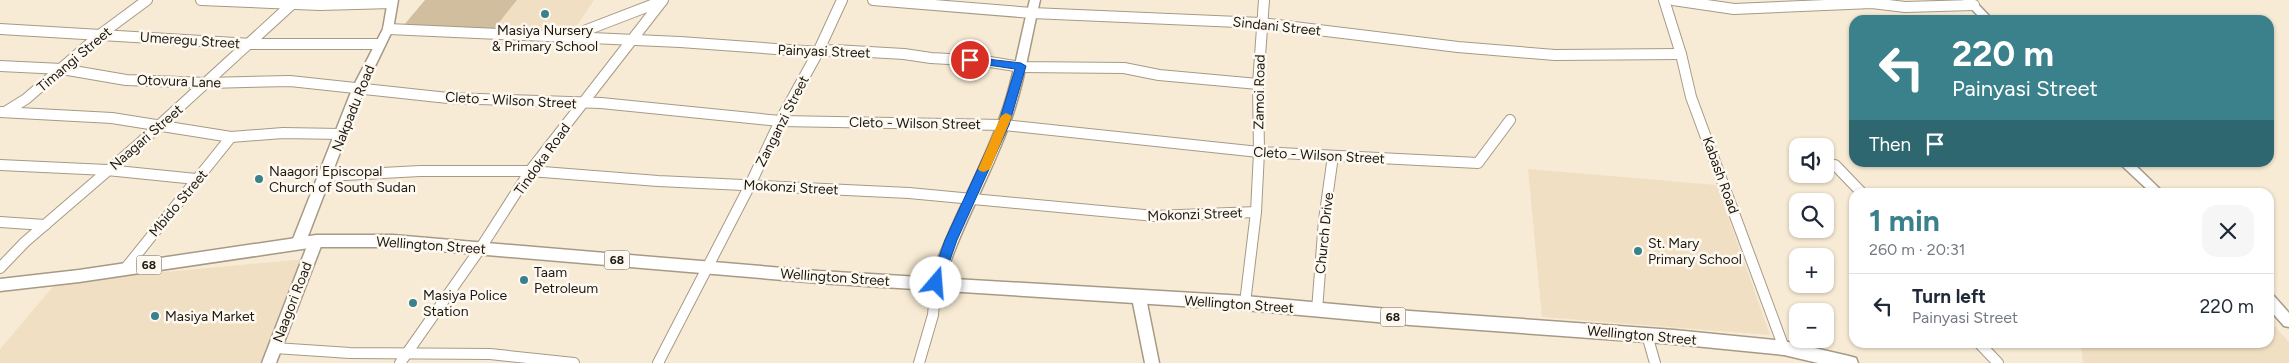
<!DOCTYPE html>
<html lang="en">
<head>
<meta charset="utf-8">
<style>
  :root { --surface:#fff; --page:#f6f6f7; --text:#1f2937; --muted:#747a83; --line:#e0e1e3; --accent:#3a818c }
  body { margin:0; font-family:Figtree,sans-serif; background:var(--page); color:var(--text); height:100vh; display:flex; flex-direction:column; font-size:19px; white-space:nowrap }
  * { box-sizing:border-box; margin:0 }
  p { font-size:16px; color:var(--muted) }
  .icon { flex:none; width:28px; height:28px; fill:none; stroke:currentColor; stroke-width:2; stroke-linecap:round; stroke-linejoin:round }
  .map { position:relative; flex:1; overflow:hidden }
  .details { position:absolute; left:1849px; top:188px; width:425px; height:160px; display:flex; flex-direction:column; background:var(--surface); border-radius:15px; box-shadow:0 1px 4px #0004 }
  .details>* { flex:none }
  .top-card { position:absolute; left:1849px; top:15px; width:425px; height:152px; border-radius:15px; box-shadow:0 1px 4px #0004; background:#3a818c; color:#fff; overflow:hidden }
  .fabs { position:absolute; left:1789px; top:138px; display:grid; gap:10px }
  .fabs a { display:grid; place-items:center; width:45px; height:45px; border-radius:10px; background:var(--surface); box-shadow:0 1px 4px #0004; font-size:25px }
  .pin { position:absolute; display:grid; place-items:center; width:42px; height:42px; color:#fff; margin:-21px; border:2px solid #fff; border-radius:50%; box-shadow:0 1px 5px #0007 }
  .me { position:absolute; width:55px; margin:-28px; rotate:18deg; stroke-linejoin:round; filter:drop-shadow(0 0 4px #0008) }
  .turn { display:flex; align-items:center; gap:18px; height:105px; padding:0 20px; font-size:22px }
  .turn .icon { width:65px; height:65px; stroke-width:2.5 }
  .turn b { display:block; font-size:35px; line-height:42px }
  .then { display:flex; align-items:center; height:48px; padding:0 20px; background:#0003; gap:10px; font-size:19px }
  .round { display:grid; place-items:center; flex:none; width:52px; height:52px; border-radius:15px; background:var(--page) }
  .head { display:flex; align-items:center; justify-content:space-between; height:85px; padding:0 20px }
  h1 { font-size:30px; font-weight:700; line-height:38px; color:var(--accent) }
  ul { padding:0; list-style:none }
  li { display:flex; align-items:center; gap:15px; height:65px; padding:0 20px; border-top:1px solid var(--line) }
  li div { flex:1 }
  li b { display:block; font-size:19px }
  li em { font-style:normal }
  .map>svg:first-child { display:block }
  .built { fill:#f0dfc3 }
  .green { fill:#d1be9e }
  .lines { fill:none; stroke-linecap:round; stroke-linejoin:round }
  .minor-casing { stroke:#a69a86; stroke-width:12 }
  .tertiary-casing { stroke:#a69a86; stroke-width:3 }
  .primary-casing { stroke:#a69a86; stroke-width:3 }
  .minor { stroke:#fff; stroke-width:10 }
  .tertiary { fill:#fff; fill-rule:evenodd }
  .primary { fill:#fff; fill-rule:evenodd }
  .route { fill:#1a73e8; stroke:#114b97 }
  .slow { fill:#f59e0b }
  .poi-dot { fill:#3a818c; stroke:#fef9f0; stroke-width:2 }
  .labels { text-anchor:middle; stroke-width:5; stroke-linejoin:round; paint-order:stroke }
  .shield { fill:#fef9f0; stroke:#605c54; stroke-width:1 }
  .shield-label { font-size:12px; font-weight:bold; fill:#1d1811 }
  .street-label { font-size:14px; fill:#1d1811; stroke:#fef9f0 }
  .poi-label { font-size:14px; fill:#1d1811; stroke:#fef9f0; text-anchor:start }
</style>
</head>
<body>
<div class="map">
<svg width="2289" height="363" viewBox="0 0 2289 363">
  <rect width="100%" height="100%" fill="#f8ebd5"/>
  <g class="built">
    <path d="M 517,0 L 594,0 L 572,33 L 494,29 Z"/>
    <path d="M 1528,169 L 1717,185 L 1770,335 L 1542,317 Z"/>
    <path d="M 305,259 L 263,363 L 0,363 L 0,349 L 57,282 Z"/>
    <path d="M 2269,320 L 2289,342 L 2289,363 L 2083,363 L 2081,343 L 2269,342 Z"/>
  </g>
  <path class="green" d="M 425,0 L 517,0 L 494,29 L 404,25 Z"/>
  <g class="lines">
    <defs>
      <g id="minor">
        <path d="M 201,0 L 320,5 L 392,3"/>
        <path d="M 873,0 L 1032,13 L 1261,23 L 1458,47 L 1555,55 L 1681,54"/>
        <path d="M 1664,0 L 1681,54 L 1691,97 L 1784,348"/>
        <path d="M 1673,0 L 1734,9 L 1872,3 L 1905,7 L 1974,5"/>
        <path d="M 0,29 L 252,44 L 380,44"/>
        <path d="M 388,29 L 680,42 L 818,52 L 834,50 L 904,54 L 931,58 L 984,61 L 1021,67 L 1124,68 L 1159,75 L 1258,84"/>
        <path d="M 571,36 L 662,1"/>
        <path d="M 0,66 L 62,69 L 126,80 L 207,83 L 290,81 L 448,98 L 601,103 L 780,121 L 1004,125 L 1259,152 L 1478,163 L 1510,120"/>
        <path d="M 0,112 L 112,118 L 231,137 L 283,133 L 341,134"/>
        <path d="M 5,112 L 26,99 L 101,34 L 147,0"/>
        <path d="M 0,165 L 107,170 L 196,179"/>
        <path d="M 1835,165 L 1861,192"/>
        <path d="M 326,176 L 420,171 L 530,171 L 658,181 L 909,193 L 1155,216 L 1256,212"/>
        <path d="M 0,222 L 45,225"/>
        <path d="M 0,268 L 25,242 L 140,143 L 291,5"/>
        <path d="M 125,269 L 231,137"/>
        <path d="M 1245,303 L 1256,212 L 1259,152 L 1258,84 L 1264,0"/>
        <path d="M 1317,310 L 1324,220 L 1333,156"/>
        <path d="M 1647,335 L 1655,363"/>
        <path d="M 1978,342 L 1998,363"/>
        <path d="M 275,348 L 350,353 L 490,354 L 574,363"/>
        <path d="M 400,363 L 480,249 L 530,171 L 663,0"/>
        <path d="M 658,363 L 750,185 L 780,121 L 818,52 L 842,0"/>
        <path d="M 919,363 L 933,315 L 936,283"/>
      </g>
      <g id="tertiary">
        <path d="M 388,0 L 398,0 L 393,29 L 365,87 L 305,244 L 298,249 L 293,247 L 291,244 L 353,87 L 383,29 Z"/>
        <path d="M 1030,0 L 1040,0 C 1030,42 1024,85 1009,125 C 989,179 960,228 943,283 L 941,286 L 931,286 L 929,283 C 947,228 977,179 997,125 C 1013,85 1019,42 1030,0 Z"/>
        <path d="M 1963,0 L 1974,0 L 1993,20 L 1982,20 Z"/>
        <path d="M 2118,162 L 2132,162 L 2163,192 L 2150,192 Z"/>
        <path d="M 316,236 L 323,241 L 276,363 L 262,363 L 309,241 Z"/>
        <path d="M 1139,293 L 1144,294 L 1146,298 L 1159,363 L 1145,363 L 1132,298 L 1134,294 Z"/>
        <path d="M 2269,295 L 2274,296 L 2289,313 L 2289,327 L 2284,326 L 2269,309 Z"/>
      </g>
      <path id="primary" d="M 316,235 L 393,235 L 819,271 L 1245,296 L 1410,311 L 1674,330 L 1784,341 L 1849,356 L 1856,358 L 1858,363 L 1818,363 L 1784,355 L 1674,344 L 1410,325 L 1245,310 L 819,283 L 393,247 L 316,247 L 79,282 L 0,291 L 0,279 L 79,270 Z"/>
    </defs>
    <use href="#minor" class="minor-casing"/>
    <use href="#tertiary" class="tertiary-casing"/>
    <use href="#primary" class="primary-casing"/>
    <use href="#minor" class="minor"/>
    <use href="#tertiary" class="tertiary"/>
    <use href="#primary" class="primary"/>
  </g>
  <path class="route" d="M 970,57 L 1021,63 L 1026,66 L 1009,125 L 957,240 L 942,283 L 936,288 L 930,283 L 945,240 L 998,125 L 1015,69 L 967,62 L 965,60 Z"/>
  <path class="slow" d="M 1006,113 L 1012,116 L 990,169 L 984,172 L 980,171 L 978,169 L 1001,116 Z"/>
  <g class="poi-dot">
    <circle cx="545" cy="14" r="5"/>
    <circle cx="259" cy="179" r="5"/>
    <circle cx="1638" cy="251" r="5"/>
    <circle cx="524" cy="280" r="5"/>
    <circle cx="413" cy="303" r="5"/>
    <circle cx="155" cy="316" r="5"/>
  </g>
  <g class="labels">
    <g class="shield">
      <rect x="604.5" y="250.5" width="25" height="19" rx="4"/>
      <rect x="136.5" y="255.5" width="25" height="19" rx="4"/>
      <rect x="1380.5" y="307.5" width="25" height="19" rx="4"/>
    </g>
    <g class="shield-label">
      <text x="617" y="264">68</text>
      <text x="149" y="269">68</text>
      <text x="1393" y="321">68</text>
    </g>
    <g class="street-label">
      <text transform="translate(1277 26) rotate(6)" y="5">Sindani Street</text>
      <text transform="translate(190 40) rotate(4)" y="5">Umeregu Street</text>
      <text transform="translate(824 51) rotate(2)" y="5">Painyasi Street</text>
      <text transform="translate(74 59) rotate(-40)" y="5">Timangi Street</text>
      <text transform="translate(179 81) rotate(2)" y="5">Otovura Lane</text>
      <text transform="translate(1259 92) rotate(-89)" y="5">Zamoi Road</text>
      <text transform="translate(511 100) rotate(3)" y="5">Cleto - Wilson Street</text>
      <text transform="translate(353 108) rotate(-68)" y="5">Nakpadu Road</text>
      <text transform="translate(782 121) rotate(-63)" y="5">Zanganzi Street</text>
      <text transform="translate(915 123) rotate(1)" y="5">Cleto - Wilson Street</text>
      <text transform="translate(146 137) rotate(-41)" y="5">Naagari Street</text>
      <text transform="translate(1319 155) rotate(3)" y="5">Cleto - Wilson Street</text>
      <text transform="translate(542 159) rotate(-54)" y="5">Tindoka Road</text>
      <text transform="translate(1721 175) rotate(70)" y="5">Kabash Road</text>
      <text transform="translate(791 187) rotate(3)" y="5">Mokonzi Street</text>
      <text transform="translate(178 203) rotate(-50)" y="5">Mbido Street</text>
      <text transform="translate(1195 214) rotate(-2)" y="5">Mokonzi Street</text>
      <text transform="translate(1324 233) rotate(-84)" y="5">Church Drive</text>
      <text transform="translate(431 245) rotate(4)" y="5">Wellington Street</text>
      <text transform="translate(835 277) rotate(4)" y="5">Wellington Street</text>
      <text transform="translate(292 302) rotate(-69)" y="5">Naagori Road</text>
      <text transform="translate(1239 304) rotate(4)" y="5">Wellington Street</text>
      <text transform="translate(1642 335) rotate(5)" y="5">Wellington Street</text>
    </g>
    <g class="poi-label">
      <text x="545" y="35" text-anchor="middle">Masiya Nursery<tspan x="545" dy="16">&amp; Primary School</tspan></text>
      <text x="269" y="176">Naagori Episcopal<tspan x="269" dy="16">Church of South Sudan</tspan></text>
      <text x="1648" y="248">St. Mary<tspan x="1648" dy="16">Primary School</tspan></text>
      <text x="534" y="277">Taam<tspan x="534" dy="16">Petroleum</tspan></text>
      <text x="423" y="300">Masiya Police<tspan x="423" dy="16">Station</tspan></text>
      <text x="165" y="321">Masiya Market</text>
    </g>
  </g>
</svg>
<div class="fabs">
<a><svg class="icon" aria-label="sound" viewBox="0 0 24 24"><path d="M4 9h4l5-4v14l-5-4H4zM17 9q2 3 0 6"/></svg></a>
<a><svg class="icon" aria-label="search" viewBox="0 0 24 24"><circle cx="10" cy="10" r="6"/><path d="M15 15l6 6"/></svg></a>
<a>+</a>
<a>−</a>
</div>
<div class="pin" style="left:970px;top:60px;background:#d93025"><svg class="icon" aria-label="arrive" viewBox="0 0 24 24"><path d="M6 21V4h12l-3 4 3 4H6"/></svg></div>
<svg class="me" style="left:936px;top:283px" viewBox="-20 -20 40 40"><circle r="19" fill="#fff"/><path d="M0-13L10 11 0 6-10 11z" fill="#1a73e8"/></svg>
<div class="top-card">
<div class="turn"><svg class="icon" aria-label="left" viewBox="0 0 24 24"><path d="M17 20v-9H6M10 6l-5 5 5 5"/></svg><div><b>220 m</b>Painyasi Street</div></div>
<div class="then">Then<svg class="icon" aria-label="arrive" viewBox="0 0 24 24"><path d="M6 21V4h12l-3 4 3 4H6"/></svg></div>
</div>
<section class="details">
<div class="head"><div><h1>1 min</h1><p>260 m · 20:31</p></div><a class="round"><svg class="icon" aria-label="close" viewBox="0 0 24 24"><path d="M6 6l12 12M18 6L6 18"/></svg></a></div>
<ul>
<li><svg class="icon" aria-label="left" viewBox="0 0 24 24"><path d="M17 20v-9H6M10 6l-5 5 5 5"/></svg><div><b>Turn left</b><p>Painyasi Street</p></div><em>220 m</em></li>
</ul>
</section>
</div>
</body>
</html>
